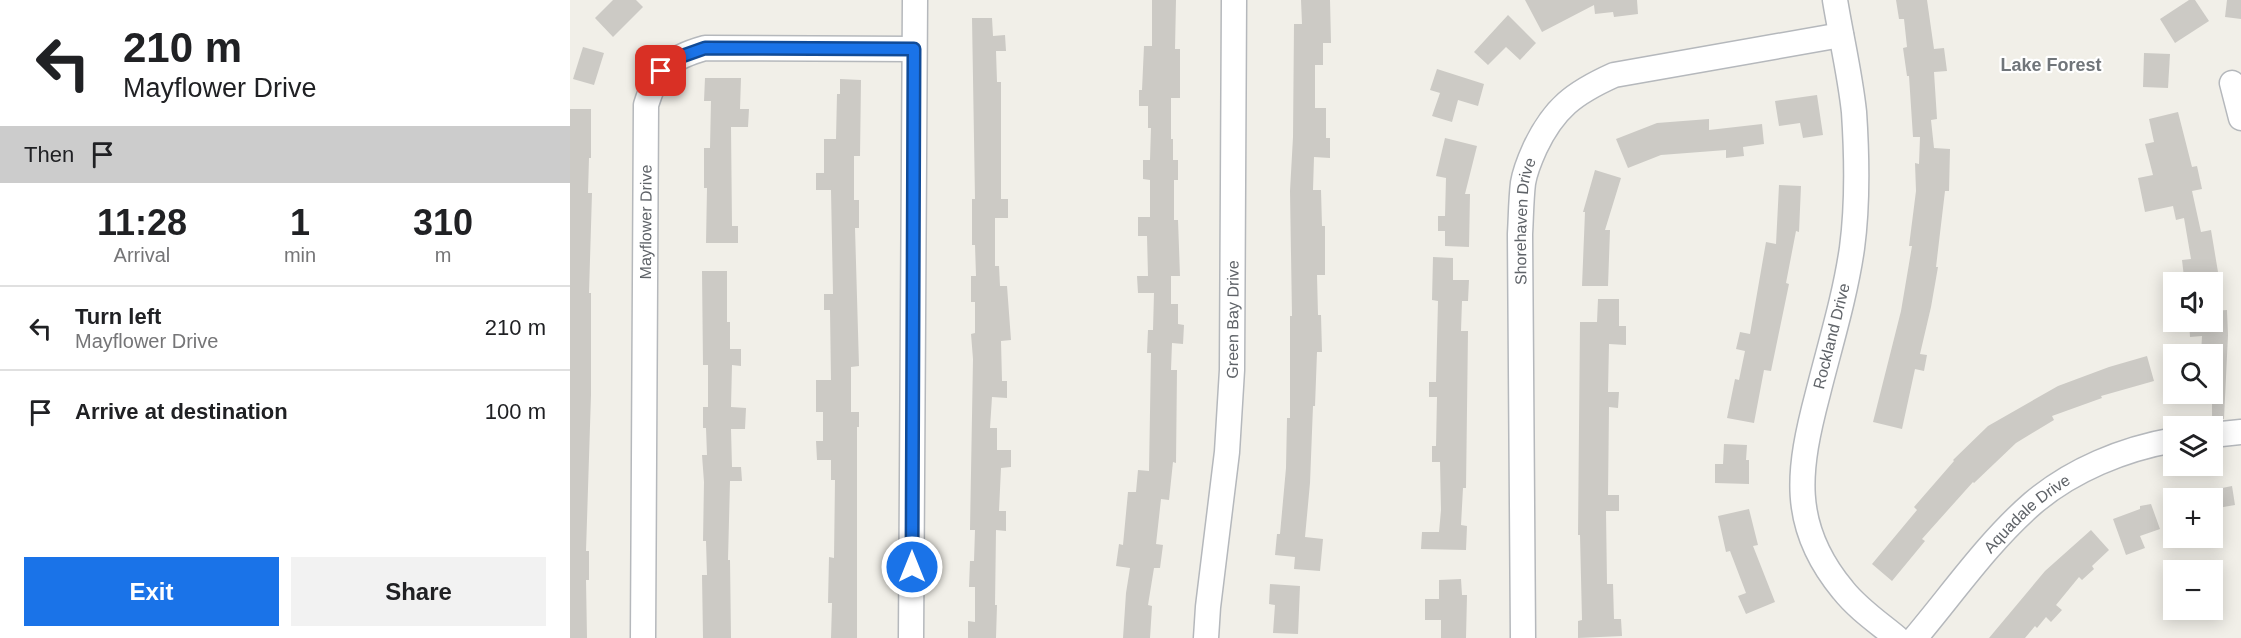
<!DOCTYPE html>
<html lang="en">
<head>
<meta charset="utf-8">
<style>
  :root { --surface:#fff; --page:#f2f2f2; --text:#202124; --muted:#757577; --line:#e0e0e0; --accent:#1a73e8 }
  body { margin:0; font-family:Helvetica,sans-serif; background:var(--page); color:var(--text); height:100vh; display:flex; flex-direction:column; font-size:22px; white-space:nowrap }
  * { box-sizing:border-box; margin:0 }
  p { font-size:20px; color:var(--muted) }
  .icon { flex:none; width:33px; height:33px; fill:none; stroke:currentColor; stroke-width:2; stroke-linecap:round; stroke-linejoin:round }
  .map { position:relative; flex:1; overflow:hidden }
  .details { display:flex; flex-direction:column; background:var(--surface); width:570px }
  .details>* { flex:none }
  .hud { background:#fff; color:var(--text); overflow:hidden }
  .buttons { position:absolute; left:1593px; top:272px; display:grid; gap:12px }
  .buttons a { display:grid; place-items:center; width:60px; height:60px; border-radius:0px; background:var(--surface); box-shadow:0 3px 15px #0003; font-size:30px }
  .pin { position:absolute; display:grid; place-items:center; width:51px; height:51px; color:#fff; margin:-26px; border-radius:12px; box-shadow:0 3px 9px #0006 }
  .me { position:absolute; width:66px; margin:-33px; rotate:0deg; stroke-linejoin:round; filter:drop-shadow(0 0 4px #0008) }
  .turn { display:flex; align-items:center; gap:21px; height:126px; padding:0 24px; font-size:27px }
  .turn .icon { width:78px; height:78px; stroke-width:2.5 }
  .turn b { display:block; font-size:42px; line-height:51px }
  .then { display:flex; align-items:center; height:57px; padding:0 24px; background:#0003; gap:12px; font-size:22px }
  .eta { display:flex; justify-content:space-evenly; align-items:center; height:102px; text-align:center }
  .eta b { font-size:36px; font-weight:800; line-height:42px }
  .button { display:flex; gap:12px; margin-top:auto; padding:12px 24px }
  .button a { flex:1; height:69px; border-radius:0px; background:var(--accent); color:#fff; font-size:24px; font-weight:800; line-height:69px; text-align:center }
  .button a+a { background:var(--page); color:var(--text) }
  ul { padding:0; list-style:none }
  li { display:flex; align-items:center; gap:18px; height:84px; padding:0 24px; border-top:2px solid var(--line) }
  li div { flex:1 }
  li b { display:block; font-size:22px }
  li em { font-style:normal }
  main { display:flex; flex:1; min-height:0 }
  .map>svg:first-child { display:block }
  .building { fill:#cccac5 }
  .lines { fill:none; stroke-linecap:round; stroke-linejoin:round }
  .minor-casing { stroke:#b5b8bc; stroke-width:27 }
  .minor { stroke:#fff; stroke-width:24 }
  .route-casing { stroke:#114b97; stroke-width:15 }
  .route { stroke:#1a73e8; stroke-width:10 }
  .labels { text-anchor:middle; stroke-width:4.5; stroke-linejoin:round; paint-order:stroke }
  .street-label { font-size:16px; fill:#5f6368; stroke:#fff }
  .neighbourhood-label { font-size:18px; font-weight:bold; fill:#70757a; stroke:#fff }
</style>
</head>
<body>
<main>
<section class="details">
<div class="hud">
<div class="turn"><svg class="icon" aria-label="left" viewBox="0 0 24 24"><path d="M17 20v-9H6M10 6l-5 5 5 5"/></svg><div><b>210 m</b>Mayflower Drive</div></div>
<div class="then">Then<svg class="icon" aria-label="arrive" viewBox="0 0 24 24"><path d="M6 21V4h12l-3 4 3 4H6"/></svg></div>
</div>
<div class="eta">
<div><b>11:28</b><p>Arrival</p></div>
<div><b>1</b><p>min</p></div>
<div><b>310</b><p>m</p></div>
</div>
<ul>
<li><svg class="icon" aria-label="left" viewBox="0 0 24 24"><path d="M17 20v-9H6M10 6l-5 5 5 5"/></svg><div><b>Turn left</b><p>Mayflower Drive</p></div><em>210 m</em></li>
<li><svg class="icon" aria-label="arrive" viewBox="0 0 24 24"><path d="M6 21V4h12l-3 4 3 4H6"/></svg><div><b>Arrive at destination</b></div><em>100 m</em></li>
</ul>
<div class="button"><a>Exit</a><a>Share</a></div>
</section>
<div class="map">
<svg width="1671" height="638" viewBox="0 0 1671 638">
  <rect width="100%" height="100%" fill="#f1efe8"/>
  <g class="building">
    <path d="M 43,0 L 66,0 L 73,7 L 43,37 L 25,18 Z"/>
    <path d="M 582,0 L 606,0 L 605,49 L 610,49 L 610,98 L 601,98 L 601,139 L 603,139 L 603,160 L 608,160 L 608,180 L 604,180 L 604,220 L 608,220 L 610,276 L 601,276 L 601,304 L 608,304 L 608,324 L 614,325 L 613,344 L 602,343 L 601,370 L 607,370 L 606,463 L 603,462 L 599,500 L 591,499 L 586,544 L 593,545 L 590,568 L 584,568 L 578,605 L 582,606 L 580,638 L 553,638 L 556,593 L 560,568 L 546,566 L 549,544 L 553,545 L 558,492 L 566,492 L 568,470 L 579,471 L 581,353 L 577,353 L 578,330 L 583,330 L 584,293 L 568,293 L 567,276 L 578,276 L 577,236 L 568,236 L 568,217 L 580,217 L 580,180 L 573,179 L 573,160 L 580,160 L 581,128 L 578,128 L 578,106 L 569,106 L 569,90 L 572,90 L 574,46 L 582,46 Z"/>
    <path d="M 731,0 L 760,0 L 761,43 L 753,43 L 753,65 L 745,65 L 745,108 L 756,108 L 756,138 L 760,138 L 760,158 L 744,157 L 743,190 L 751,190 L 752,226 L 755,226 L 755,275 L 747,275 L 748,315 L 751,315 L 752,352 L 747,352 L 745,406 L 743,406 L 740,483 L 735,537 L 753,539 L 750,571 L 724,569 L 725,557 L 705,555 L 707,534 L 710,534 L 716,468 L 717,418 L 720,418 L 720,316 L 722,316 L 720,191 L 723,137 L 724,24 L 732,24 Z"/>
    <path d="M 955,0 L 1067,0 L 1068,14 L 1044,17 L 1043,12 L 1025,14 L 1024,5 L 972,32 Z"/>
    <path d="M 1326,0 L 1357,0 L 1364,49 L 1374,48 L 1377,71 L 1364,72 L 1367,119 L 1361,120 L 1364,148 L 1380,149 L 1379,191 L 1375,191 L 1366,267 L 1368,267 L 1361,307 L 1350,354 L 1357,355 L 1354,371 L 1345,369 L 1332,429 L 1303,422 L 1331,311 L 1342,246 L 1339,246 L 1346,191 L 1345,163 L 1349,164 L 1350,137 L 1343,137 L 1339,76 L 1337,76 L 1333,48 L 1337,47 L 1334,19 L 1329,19 Z"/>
    <path d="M 1619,0 L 1625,0 L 1639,21 L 1605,43 L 1590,19 Z"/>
    <path d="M 1657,0 L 1671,0 L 1671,19 L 1655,17 Z"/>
    <path d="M 938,15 L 966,43 L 950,60 L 936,47 L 918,65 L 904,52 Z"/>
    <path d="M 402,18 L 422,18 L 423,36 L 435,35 L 436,51 L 426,51 L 427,82 L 431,82 L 431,199 L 438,199 L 438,218 L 425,218 L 425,266 L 429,266 L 430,286 L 437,286 L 441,340 L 431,341 L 432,381 L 437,381 L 437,398 L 422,397 L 420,428 L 427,428 L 427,450 L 441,450 L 441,467 L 431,468 L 429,511 L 436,511 L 436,531 L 426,530 L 425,605 L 427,605 L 426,638 L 398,638 L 398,621 L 405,622 L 405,587 L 399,587 L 400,561 L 404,561 L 405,530 L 400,530 L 403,359 L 401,334 L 405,333 L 405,302 L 401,302 L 401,276 L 406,276 L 405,245 L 402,245 L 402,199 L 405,199 Z"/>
    <path d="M 13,47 L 34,53 L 24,85 L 3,79 Z"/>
    <path d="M 1574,53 L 1600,54 L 1598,88 L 1573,87 Z"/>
    <path d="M 867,69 L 914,84 L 908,106 L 888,100 L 882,122 L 862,116 L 870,93 L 860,90 Z"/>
    <path d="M 135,78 L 171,78 L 170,109 L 179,109 L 178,127 L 161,127 L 162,226 L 168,226 L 168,243 L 136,243 L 137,188 L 134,188 L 134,148 L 140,148 L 141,101 L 134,101 Z"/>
    <path d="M 270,79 L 291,80 L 290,156 L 284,156 L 284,200 L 289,200 L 289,228 L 285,228 L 289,366 L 281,367 L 281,412 L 289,412 L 289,427 L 287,427 L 287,638 L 261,638 L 262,603 L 258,603 L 259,557 L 264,558 L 265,480 L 261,480 L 261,460 L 247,460 L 246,441 L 253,441 L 253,412 L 246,412 L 246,380 L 261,380 L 260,310 L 254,310 L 254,294 L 263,294 L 261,190 L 246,190 L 246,173 L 254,173 L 254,139 L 266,139 L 267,94 L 270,94 Z"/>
    <path d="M 1247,95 L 1253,135 L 1233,138 L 1230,123 L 1209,126 L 1205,101 Z"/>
    <path d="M 0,109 L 21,109 L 21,158 L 19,158 L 18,193 L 22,193 L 19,293 L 21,293 L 21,395 L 16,551 L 19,551 L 19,580 L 16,580 L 17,638 L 0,638 Z"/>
    <path d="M 1608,112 L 1622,167 L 1627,166 L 1632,189 L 1622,191 L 1631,232 L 1641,230 L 1648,272 L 1614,277 L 1612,260 L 1621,259 L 1614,218 L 1606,220 L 1603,206 L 1575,212 L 1568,178 L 1583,175 L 1575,144 L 1584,142 L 1579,119 Z"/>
    <path d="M 1139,119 L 1139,130 L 1192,124 L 1194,144 L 1173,147 L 1174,156 L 1156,158 L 1156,150 L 1091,155 L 1058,168 L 1046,139 L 1087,123 Z"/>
    <path d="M 875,138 L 907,146 L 895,194 L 900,194 L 899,247 L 875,246 L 875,231 L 868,231 L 868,216 L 875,216 L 876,178 L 866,176 Z"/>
    <path d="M 1025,170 L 1051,178 L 1035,230 L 1040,230 L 1038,286 L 1012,286 L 1015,212 L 1013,212 Z"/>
    <path d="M 1209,185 L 1231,186 L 1229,232 L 1226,231 L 1216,283 L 1219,284 L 1201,371 L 1194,370 L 1184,423 L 1157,418 L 1165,379 L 1169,380 L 1175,351 L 1166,349 L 1170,332 L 1180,334 L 1196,242 L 1206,244 Z"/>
    <path d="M 863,257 L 883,258 L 883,280 L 899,280 L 898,301 L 892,301 L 891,331 L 898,331 L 896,488 L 893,488 L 891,525 L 897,526 L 896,550 L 851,549 L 852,532 L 869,532 L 871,510 L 870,462 L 862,462 L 862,446 L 866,446 L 867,397 L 859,397 L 859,382 L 866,382 L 868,301 L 862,300 Z"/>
    <path d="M 132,271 L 157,271 L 157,322 L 160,322 L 160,349 L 171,349 L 171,366 L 162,365 L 161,407 L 176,408 L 175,429 L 161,429 L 162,467 L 171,467 L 172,481 L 160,481 L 158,560 L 160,560 L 161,638 L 133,638 L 132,575 L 137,575 L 136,541 L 133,541 L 134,482 L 132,455 L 137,455 L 136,428 L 133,428 L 133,407 L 138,407 L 138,365 L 133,365 Z"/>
    <path d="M 1028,299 L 1049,299 L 1049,326 L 1056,326 L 1056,345 L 1039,344 L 1038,392 L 1049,392 L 1048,408 L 1039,407 L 1038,495 L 1049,495 L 1049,511 L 1036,511 L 1037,584 L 1043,584 L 1044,619 L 1051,619 L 1052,636 L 1008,638 L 1008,621 L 1012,620 L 1010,535 L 1008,535 L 1010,322 L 1027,322 Z"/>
    <path d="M 1657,310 L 1658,335 L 1654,419 L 1642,420 L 1642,354 L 1631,354 L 1632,336 L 1620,337 L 1619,321 L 1642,321 L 1642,311 Z"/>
    <path d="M 1577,356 L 1584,381 L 1531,396 L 1532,398 L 1482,416 L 1484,420 L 1446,443 L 1404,483 L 1403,482 L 1352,539 L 1355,541 L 1322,581 L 1302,564 L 1347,510 L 1344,507 L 1384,461 L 1383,460 L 1418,426 L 1488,386 L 1539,367 Z"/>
    <path d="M 1154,444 L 1177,445 L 1176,460 L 1179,460 L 1179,484 L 1145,483 L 1145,464 L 1153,464 Z"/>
    <path d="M 1662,486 L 1665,505 L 1642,509 L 1642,490 Z"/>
    <path d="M 1581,504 L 1590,529 L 1570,536 L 1575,548 L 1556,555 L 1543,519 L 1570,509 L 1570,506 Z"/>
    <path d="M 1179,509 L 1188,545 L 1183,546 L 1205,602 L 1176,614 L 1168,596 L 1176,593 L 1160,551 L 1156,552 L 1148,516 Z"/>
    <path d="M 1521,530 L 1539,550 L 1522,566 L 1524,569 L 1512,580 L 1509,577 L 1486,605 L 1492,610 L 1481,622 L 1476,617 L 1467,628 L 1465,626 L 1455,638 L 1419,638 L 1475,571 Z"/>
    <path d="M 891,579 L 892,595 L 897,595 L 896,638 L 871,638 L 871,620 L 855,620 L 855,599 L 869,599 L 869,580 Z"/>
    <path d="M 700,584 L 730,586 L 728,634 L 703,633 L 705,605 L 699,604 Z"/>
  </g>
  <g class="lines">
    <defs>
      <g id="minor">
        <path d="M 1265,0 C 1271,37 1280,74 1284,112 C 1287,157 1288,203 1282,248 C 1275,297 1260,345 1248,393 C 1228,469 1219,525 1273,590 C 1288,609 1309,623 1327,638"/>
        <path d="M 1662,83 L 1671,118"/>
        <path d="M 1642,435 L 1671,432"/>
        <path id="s1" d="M 73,638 L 76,105 C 87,69 99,58 135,48 L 344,49"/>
        <path d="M 341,638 L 345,0"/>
        <path id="s2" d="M 636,638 L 638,607 L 657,452 L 662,370 L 664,0"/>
        <path id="s3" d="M 953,638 L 950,234 C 951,217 951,200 953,183 C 955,171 960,159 965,148 C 984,108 1004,93 1044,75 L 1271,35"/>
        <path id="s4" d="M 1345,638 C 1383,593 1418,542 1463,503 C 1502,470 1553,449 1604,440"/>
      </g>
    </defs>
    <use href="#minor" class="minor-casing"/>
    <use href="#minor" class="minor"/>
  </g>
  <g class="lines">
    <defs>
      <path id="route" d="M 91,71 L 104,59 L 135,48 L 344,49 L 342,567"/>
    </defs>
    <use href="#route" class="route-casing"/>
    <use href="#route" class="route"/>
  </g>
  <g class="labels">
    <g class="street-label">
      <text dy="6" stroke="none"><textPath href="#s3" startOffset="417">Shorehaven Drive</textPath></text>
      <text dy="6" stroke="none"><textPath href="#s1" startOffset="416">Mayflower Drive</textPath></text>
      <text dy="6" stroke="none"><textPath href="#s2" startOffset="320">Green Bay Drive</textPath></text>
      <text transform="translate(1261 336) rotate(-76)" y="6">Rockland Drive</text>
      <text dy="6" stroke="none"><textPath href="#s4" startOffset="168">Aquadale Drive</textPath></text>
    </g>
    <g class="neighbourhood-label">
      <text x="1481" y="71">Lake Forest</text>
    </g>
  </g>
</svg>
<div class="buttons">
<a><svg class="icon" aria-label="sound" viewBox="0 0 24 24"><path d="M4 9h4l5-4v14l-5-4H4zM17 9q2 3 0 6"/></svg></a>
<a><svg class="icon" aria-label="search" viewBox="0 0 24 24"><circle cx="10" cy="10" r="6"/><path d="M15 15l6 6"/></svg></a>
<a><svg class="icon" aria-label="layers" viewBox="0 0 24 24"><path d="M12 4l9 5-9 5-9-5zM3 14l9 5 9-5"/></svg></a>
<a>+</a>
<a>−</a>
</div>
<div class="pin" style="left:91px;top:71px;background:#d93025"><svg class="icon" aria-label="arrive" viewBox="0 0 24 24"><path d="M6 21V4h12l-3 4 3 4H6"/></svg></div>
<svg class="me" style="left:342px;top:567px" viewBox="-20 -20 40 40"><circle r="17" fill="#1a73e8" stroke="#fff" stroke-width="3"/><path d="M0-11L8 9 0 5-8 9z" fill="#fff"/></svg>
</div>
</main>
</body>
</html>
